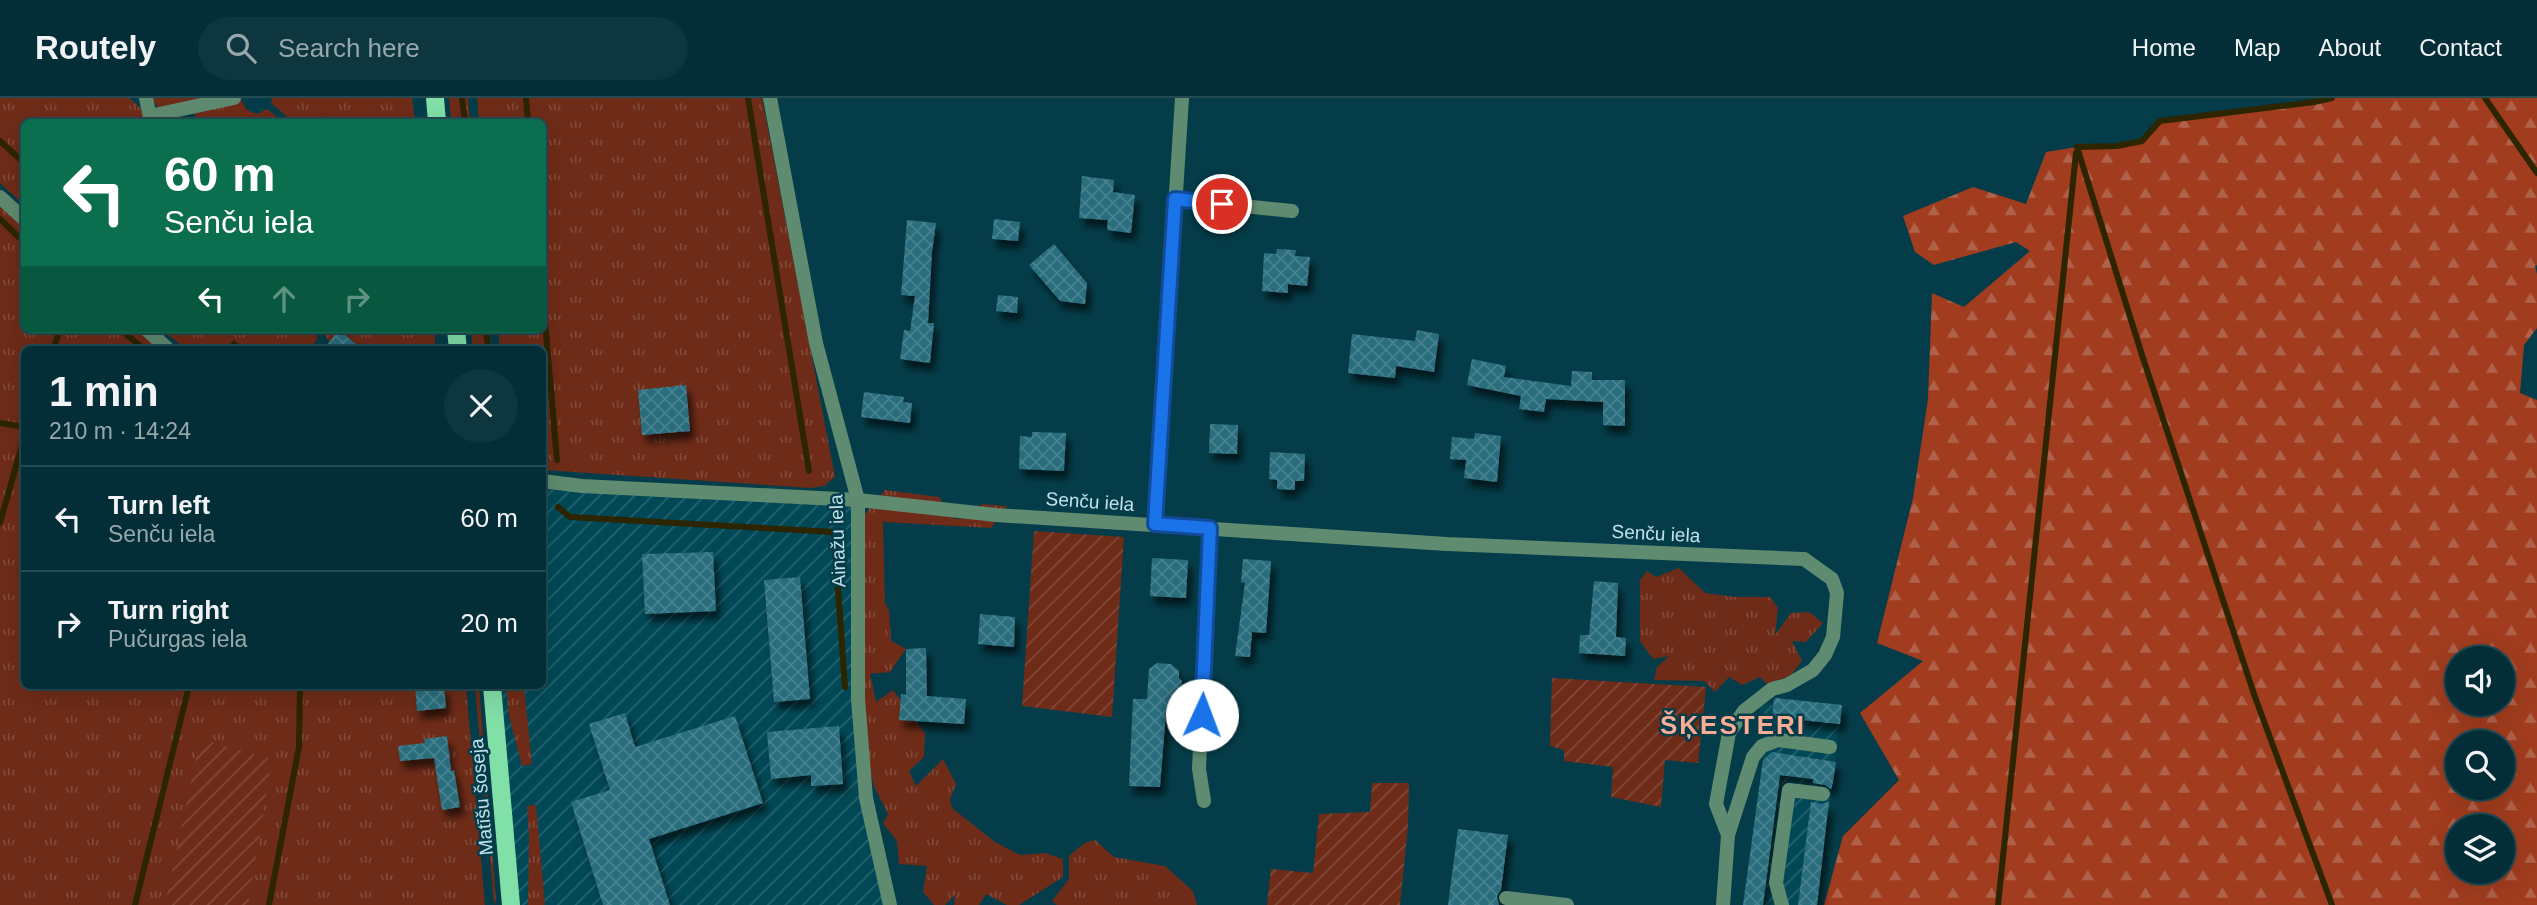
<!DOCTYPE html>
<html lang="en">
<head>
<meta charset="utf-8">
<style>
  :root { --surface:#032e37; --page:#0d363f; --text:#f1f3f6; --muted:#97a8ad; --line:#244a52 }
  body { margin:0; font-family:Helvetica,sans-serif; background:var(--page); color:var(--text); height:100vh; display:flex; flex-direction:column; font-size:26px; white-space:nowrap }
  * { box-sizing:border-box; margin:0 }
  p { font-size:23px; color:var(--muted) }
  .icon { flex:none; width:38px; height:38px; fill:none; stroke:currentColor; stroke-width:2; stroke-linecap:round; stroke-linejoin:round }
  .map { position:relative; flex:1; overflow:hidden }
  .sheet { position:absolute; left:21px; top:248px; width:525px; height:343px; display:flex; flex-direction:column; background:var(--surface); border-radius:10px; box-shadow:0 7px 28px #0002,0 0 0 2px var(--line) }
  .sheet>* { flex:none }
  .top-card { position:absolute; left:21px; top:21px; width:525px; height:214px; border-radius:10px; box-shadow:0 7px 28px #0002,0 0 0 2px var(--line); background:#0b6e4f; color:#fff; overflow:hidden }
  .buttons { position:absolute; left:2445px; top:548px; display:grid; gap:14px }
  .buttons a { display:grid; place-items:center; width:70px; height:70px; border-radius:50%; background:var(--surface); box-shadow:0 7px 28px #0002,0 0 0 2px var(--line); font-size:35px }
  .pin { position:absolute; display:grid; place-items:center; width:60px; height:60px; color:#fff; margin:-30px; border:4px solid #fff; border-radius:50%; box-shadow:0 2px 7px #0007 }
  .me { position:absolute; width:77px; margin:-38px; rotate:2deg; stroke-linejoin:round; filter:drop-shadow(0 0 5px #0008) }
  .turn { display:flex; align-items:center; gap:24px; height:147px; padding:0 28px; font-size:32px }
  .turn .icon { width:91px; height:91px; stroke-width:2.5 }
  .turn b { display:block; font-size:49px; line-height:60px }
  .lanes { display:flex; align-items:center; height:66px; padding:0 28px; background:#0003; justify-content:center; gap:35px; direction:ltr }
  .lanes .off { opacity:.35 }
  .round { display:grid; place-items:center; flex:none; width:74px; height:74px; border-radius:37px; background:var(--page) }
  .headline { display:flex; align-items:center; justify-content:space-between; height:119px; padding:0 28px }
  h1 { font-size:42px; font-weight:600; line-height:52px }
  ul { padding:0; list-style:none }
  li { display:flex; align-items:center; gap:21px; height:105px; padding:0 28px; border-top:2px solid var(--line) }
  li div { flex:1 }
  li b { display:block; font-size:26px }
  li em { font-style:normal }
  header { display:flex; align-items:center; gap:42px; box-sizing:border-box; height:98px; padding:0 35px; background:var(--surface); border-bottom:2px solid var(--line) }
  header strong { font-size:33px }
  nav { display:flex; gap:38px; margin-inline-start:auto; font-size:24px }
  .search { width:490px; height:63px; background:var(--page); display:flex; align-items:center; gap:18px; box-sizing:border-box; padding:0 24px; border-radius:38px; color:var(--muted); font-size:26px }
  .map>svg:first-child { display:block }
  .industrial { fill:url(#industrial-furrows) }
  .grass { fill:url(#grass-tufts) }
  .forest { fill:url(#forest-firs); fill-rule:evenodd }
  .garden { fill:url(#garden-furrows) }
  .lines { fill:none; stroke-linecap:round; stroke-linejoin:round }
  .stream { stroke:#2d2400; stroke-width:6 }
  .building { fill:url(#building-cross-hatch); filter:url(#shadow) }
  .street { stroke:#5f8b70; stroke-width:14 }
  .primary { stroke:#81dfa8; stroke-width:18 }
  .route-casing { stroke:#114b97; stroke-width:18 }
  .route { stroke:#1a73e8; stroke-width:12 }
  .labels { text-anchor:middle; stroke-width:5; stroke-linejoin:round; paint-order:stroke }
  .street-label { font-size:19px; fill:#c1e1ea; stroke:#043d49 }
  .district-label { font-size:26px; font-weight:bold; letter-spacing:2px; fill:#fcac95; stroke:#043d49 }
</style>
</head>
<body>
<header>
<strong>Routely</strong>
<div class="search"><svg class="icon" aria-label="search" viewBox="0 0 24 24"><circle cx="10" cy="10" r="6"/><path d="M15 15l6 6"/></svg>Search here</div>
<nav><a>Home</a><a>Map</a><a>About</a><a>Contact</a></nav>
</header>
<div class="map">
<svg width="2537" height="807" viewBox="0 0 2537 807">
  <defs>
    <pattern id="industrial-furrows" width="10" height="10" patternUnits="userSpaceOnUse" patternTransform="scale(1.75)"><rect width="10" height="10" fill="#014856"/><path d="M-1 1l2-2M0 10L10 0M9 11l2-2" fill="none" stroke="#24626e"/></pattern>
    <pattern id="grass-tufts" width="24" height="20" patternUnits="userSpaceOnUse" patternTransform="scale(1.75)"><rect width="24" height="20" fill="#6e2b18"/><path d="M3 7l-1-3M5 7V3M7 7l1-3M15 17l-1-3M17 17v-4M19 17l1-3" fill="none" stroke="#81493a"/></pattern>
    <pattern id="forest-firs" width="22" height="20" patternUnits="userSpaceOnUse" patternTransform="scale(1.75)"><rect width="22" height="20" fill="#a13c1e"/><path d="M5 1l3.5 6h-7zM16 11l3.5 6h-7z" fill="#b0614a"/></pattern>
    <pattern id="garden-furrows" width="10" height="10" patternUnits="userSpaceOnUse" patternTransform="scale(1.75)"><rect width="10" height="10" fill="#6e2b18"/><path d="M-1 1l2-2M0 10L10 0M9 11l2-2" fill="none" stroke="#81493a"/></pattern>
    <pattern id="building-cross-hatch" width="8" height="8" patternUnits="userSpaceOnUse" patternTransform="scale(1.75)"><rect width="8" height="8" fill="#2a6d7d"/><path d="M0 0l8 8M0 8l8-8" fill="none" stroke="#478290"/></pattern>
    <filter id="shadow"><feDropShadow dx="4.5" dy="8" stdDeviation="3.5" flood-color="#0009"/></filter>
  </defs>
  <rect width="100%" height="100%" fill="#043d49"/>
  <g class="industrial">
    <path d="M 543,383 L 858,402 L 866,700 L 890,807 L 511,807 L 492,588 L 542,588 Z"/>
    <path d="M 1774,600 L 1842,607 L 1817,807 L 1743,807 L 1764,653 L 1760,606 L 1773,607 Z"/>
  </g>
  <g class="grass">
    <path d="M 0,0 L 129,0 L 143,12 L 144,22 L 136,24 L 24,24 L 24,107 L 0,85 Z"/>
    <path d="M 152,0 L 209,0 L 158,10 Z"/>
    <path d="M 272,0 L 412,0 L 415,24 L 331,24 L 323,18 L 318,24 L 293,24 L 271,5 Z"/>
    <path d="M 449,0 L 468,0 L 470,24 L 451,24 Z"/>
    <path d="M 477,0 L 762,0 L 835,379 L 824,388 L 811,390 L 543,372 L 542,252 L 500,252 L 498,231 L 542,231 L 542,24 L 479,24 Z"/>
    <path d="M 241,2 L 247,12 L 257,16 L 267,11 L 283,24 L 196,24 L 194,12 Z"/>
    <path d="M 0,104 L 24,126 L 24,231 L 140,231 L 163,252 L 24,252 L 24,588 L 466,588 L 485,807 L 0,807 Z"/>
    <path d="M 161,231 L 312,231 L 318,240 L 309,252 L 187,252 Z"/>
    <path d="M 321,231 L 434,231 L 436,252 L 363,252 L 339,233 L 329,244 Z"/>
    <path d="M 471,231 L 489,231 L 491,252 L 473,252 Z"/>
    <path d="M 885,392 L 939,399 L 955,421 L 970,420 L 982,406 L 1007,408 L 991,430 L 883,424 L 885,505 L 889,512 L 891,543 L 906,551 L 890,574 L 870,576 L 876,604 L 893,592 L 925,635 L 924,659 L 909,673 L 916,688 L 943,661 L 956,686 L 950,701 L 952,710 L 995,744 L 1020,757 L 1045,755 L 1063,761 L 1063,779 L 1019,807 L 1007,807 L 986,796 L 979,807 L 954,807 L 955,797 L 945,807 L 934,807 L 923,794 L 927,768 L 899,766 L 897,743 L 883,725 L 888,716 L 874,688 L 866,655 L 855,428 Z"/>
    <path d="M 1679,470 L 1705,495 L 1735,499 L 1770,499 L 1778,510 L 1775,537 L 1791,515 L 1809,514 L 1823,525 L 1806,544 L 1792,543 L 1802,563 L 1790,578 L 1767,586 L 1760,579 L 1742,587 L 1729,579 L 1715,594 L 1704,583 L 1654,582 L 1657,569 L 1669,558 L 1653,561 L 1640,543 L 1640,482 L 1647,473 L 1656,479 Z"/>
    <path d="M 475,588 L 479,588 L 496,802 L 494,807 Z"/>
    <path d="M 506,588 L 524,588 L 532,666 L 522,668 L 509,618 Z"/>
    <path d="M 536,707 L 545,806 L 544,807 L 528,807 L 529,739 L 527,708 Z"/>
    <path d="M 1095,742 L 1114,759 L 1165,768 L 1193,793 L 1197,807 L 1057,807 L 1052,803 L 1069,781 L 1069,758 L 1085,745 Z"/>
  </g>
  <path class="forest" d="M 2332,0 L 2537,0 L 2537,167 L 2535,168 L 2537,176 L 2537,230 L 2524,247 L 2520,295 L 2537,302 L 2537,807 L 1824,807 L 1843,738 L 1899,682 L 1860,615 L 1923,563 L 1877,545 L 1913,400 L 1928,301 L 1932,195 L 1964,209 L 2030,153 L 2016,144 L 1934,167 L 1915,154 L 1903,118 L 1973,89 L 2026,106 L 2046,54 L 2077,49 L 2117,48 L 2142,43 L 2160,23 L 2314,4 ZM 2457,560 L 2502,560 L 2502,606 L 2457,606 ZM 2457,644 L 2502,644 L 2502,690 L 2457,690 ZM 2457,728 L 2502,728 L 2502,774 L 2457,774 Z"/>
  <g class="garden">
    <path d="M 1034,433 L 1124,439 L 1112,619 L 1022,608 Z"/>
    <path d="M 1552,580 L 1706,589 L 1698,665 L 1665,662 L 1661,709 L 1611,699 L 1613,669 L 1564,663 L 1564,652 L 1550,648 Z"/>
    <path d="M 200,641 L 272,661 L 248,807 L 165,807 Z"/>
    <path d="M 1372,685 L 1409,685 L 1408,728 L 1400,807 L 1267,807 L 1271,771 L 1313,775 L 1319,716 L 1370,714 Z"/>
  </g>
  <g class="lines">
    <g class="stream">
      <path d="M 462,0 L 465,24"/>
      <path d="M 526,0 L 528,24"/>
      <path d="M 748,0 L 809,373"/>
      <path d="M 2485,0 L 2537,75"/>
      <path d="M 0,43 L 24,65"/>
      <path d="M 2077,49 L 2142,257 L 2255,599 L 2332,807"/>
      <path d="M 2077,49 L 2117,48 L 2142,43 L 2160,23 L 2314,4 L 2332,0"/>
      <path d="M 0,121 L 24,144"/>
      <path d="M 542,189 L 557,362"/>
      <path d="M 120,231 L 145,252"/>
      <path d="M 486,231 L 488,252"/>
      <path d="M 234,246 L 241,252"/>
      <path d="M 53,252 L 60,231"/>
      <path d="M 0,325 L 24,329"/>
      <path d="M 558,409 L 570,419 L 834,434 L 845,589"/>
      <path d="M 0,425 L 24,340"/>
      <path d="M 135,807 L 189,588"/>
      <path d="M 269,807 L 299,649 L 300,588"/>
      <path d="M 1998,807 L 2076,55"/>
    </g>
  </g>
  <g class="building">
    <path d="M 1082,78 L 1114,82 L 1113,94 L 1135,97 L 1131,135 L 1107,132 L 1108,122 L 1079,120 Z"/>
    <path d="M 994,121 L 1020,124 L 1018,143 L 992,141 Z"/>
    <path d="M 907,122 L 936,125 L 932,154 L 928,225 L 934,225 L 930,265 L 900,261 L 904,232 L 910,233 L 915,198 L 901,197 Z"/>
    <path d="M 1054,146 L 1087,185 L 1085,206 L 1060,203 L 1029,167 Z"/>
    <path d="M 1277,151 L 1296,152 L 1295,158 L 1310,159 L 1307,188 L 1288,186 L 1288,195 L 1262,193 L 1264,155 L 1276,156 Z"/>
    <path d="M 998,197 L 1018,199 L 1017,215 L 996,213 Z"/>
    <path d="M 339,232 L 363,252 L 323,252 Z"/>
    <path d="M 1417,232 L 1439,236 L 1434,274 L 1396,268 L 1395,280 L 1348,275 L 1352,236 L 1415,243 Z"/>
    <path d="M 1472,261 L 1506,268 L 1504,279 L 1571,288 L 1572,273 L 1592,274 L 1592,282 L 1625,282 L 1625,328 L 1603,327 L 1603,304 L 1546,301 L 1544,314 L 1519,311 L 1521,298 L 1467,287 Z"/>
    <path d="M 686,287 L 690,333 L 642,337 L 638,292 Z"/>
    <path d="M 864,294 L 904,299 L 903,304 L 912,305 L 910,325 L 861,319 Z"/>
    <path d="M 1210,326 L 1238,327 L 1237,356 L 1209,355 Z"/>
    <path d="M 1032,334 L 1066,335 L 1064,373 L 1019,371 L 1020,338 L 1032,339 Z"/>
    <path d="M 1475,335 L 1501,338 L 1497,384 L 1464,380 L 1466,362 L 1450,361 L 1452,339 L 1474,341 Z"/>
    <path d="M 1270,354 L 1305,356 L 1304,383 L 1295,383 L 1295,392 L 1277,391 L 1277,382 L 1269,381 Z"/>
    <path d="M 713,454 L 716,513 L 645,516 L 642,456 Z"/>
    <path d="M 1152,460 L 1188,462 L 1186,500 L 1150,498 Z"/>
    <path d="M 1243,461 L 1271,463 L 1266,535 L 1252,534 L 1250,559 L 1235,558 L 1245,485 L 1241,484 Z"/>
    <path d="M 800,479 L 810,601 L 774,604 L 764,482 Z"/>
    <path d="M 1594,483 L 1618,485 L 1616,539 L 1626,540 L 1625,558 L 1579,555 L 1580,537 L 1589,537 Z"/>
    <path d="M 980,516 L 1015,519 L 1014,549 L 978,546 Z"/>
    <path d="M 926,550 L 927,598 L 966,601 L 964,626 L 899,622 L 901,596 L 906,597 L 906,551 Z"/>
    <path d="M 1157,565 L 1171,566 L 1179,573 L 1179,580 L 1182,583 L 1181,595 L 1169,606 L 1168,614 L 1166,614 L 1160,689 L 1129,688 L 1133,601 L 1147,601 L 1149,571 Z"/>
    <path d="M 415,588 L 444,588 L 446,610 L 417,613 Z"/>
    <path d="M 1776,600 L 1842,607 L 1840,626 L 1772,619 L 1774,602 Z"/>
    <path d="M 625,615 L 635,649 L 735,618 L 763,705 L 649,741 L 670,807 L 603,807 L 571,704 L 610,692 L 589,626 Z"/>
    <path d="M 839,628 L 843,686 L 811,688 L 811,677 L 771,681 L 767,634 Z"/>
    <path d="M 447,638 L 451,673 L 454,672 L 460,709 L 442,712 L 434,660 L 400,663 L 398,648 L 425,645 L 424,641 Z"/>
    <path d="M 1772,654 L 1836,664 L 1833,684 L 1831,691 L 1825,687 L 1813,685 L 1813,681 L 1780,677 L 1763,807 L 1743,807 L 1763,662 Z"/>
    <path d="M 1829,703 L 1817,807 L 1798,807 L 1811,704 L 1823,706 Z"/>
    <path d="M 1458,731 L 1508,737 L 1501,792 L 1497,798 L 1499,807 L 1448,807 Z"/>
  </g>
  <g class="lines">
    <g class="street">
      <path d="M 146,0 L 151,24"/>
      <path d="M 770,0 L 816,245 L 858,402 L 858,601 L 866,700 L 890,807"/>
      <path d="M 150,18 L 234,0"/>
      <path d="M 0,99 L 24,121"/>
      <path d="M 1175,101 L 1292,113"/>
      <path d="M 146,231 L 169,252"/>
      <path d="M 542,383 L 582,388 L 858,402 L 996,417 L 1447,446 L 1804,461 L 1832,481 L 1837,495 L 1833,539 L 1825,557 L 1813,572 L 1787,587 L 1772,591 L 1744,613 L 1729,635 L 1716,706 L 1728,737"/>
      <path d="M 1155,426 L 1182,0"/>
      <path d="M 1204,703 L 1199,671 L 1210,430"/>
      <path d="M 1506,800 L 1567,807"/>
      <path d="M 1723,807 L 1728,737 L 1753,659 L 1762,648 L 1778,642 L 1830,649"/>
      <path d="M 1782,807 L 1776,785 L 1789,692 L 1823,696"/>
    </g>
    <g class="primary">
      <path d="M 435,0 L 437,24"/>
      <path d="M 456,231 L 458,252"/>
      <path d="M 492,588 L 511,807"/>
    </g>
  </g>
  <g class="lines">
    <defs>
      <path id="route" d="M 1202,617 L 1210,430 L 1155,426 L 1175,101 L 1222,106"/>
    </defs>
    <use href="#route" class="route-casing"/>
    <use href="#route" class="route"/>
  </g>
  <g class="labels">
    <g class="street-label">
      <text transform="translate(1090 403) rotate(4)" y="7">Senču iela</text>
      <text transform="translate(1656 435) rotate(3)" y="7">Senču iela</text>
      <text transform="translate(837 443) rotate(-92)" y="7">Ainažu iela</text>
      <text transform="translate(481 699) rotate(-95)" y="7">Matīšu šoseja</text>
    </g>
    <g class="district-label">
      <text x="1733" y="636">ŠĶESTERI</text>
    </g>
  </g>
</svg>
<div class="buttons">
<a><svg class="icon" aria-label="sound" viewBox="0 0 24 24"><path d="M4 9h4l5-4v14l-5-4H4zM17 9q2 3 0 6"/></svg></a>
<a><svg class="icon" aria-label="search" viewBox="0 0 24 24"><circle cx="10" cy="10" r="6"/><path d="M15 15l6 6"/></svg></a>
<a><svg class="icon" aria-label="layers" viewBox="0 0 24 24"><path d="M12 4l9 5-9 5-9-5zM3 14l9 5 9-5"/></svg></a>
</div>
<div class="pin" style="left:1222px;top:106px;background:#d93025"><svg class="icon" aria-label="arrive" viewBox="0 0 24 24"><path d="M6 21V4h12l-3 4 3 4H6"/></svg></div>
<svg class="me" style="left:1202px;top:617px" viewBox="-20 -20 40 40"><circle r="19" fill="#fff"/><path d="M0-13L10 11 0 6-10 11z" fill="#1a73e8"/></svg>
<div class="top-card">
<div class="turn"><svg class="icon" aria-label="left" viewBox="0 0 24 24"><path d="M17 20v-9H6M10 6l-5 5 5 5"/></svg><div><b>60 m</b>Senču iela</div></div>
<div class="lanes"><svg class="icon" aria-label="left" viewBox="0 0 24 24"><path d="M17 20v-9H6M10 6l-5 5 5 5"/></svg><svg class="icon off" aria-label="ahead" viewBox="0 0 24 24"><path d="M12 20V5M6 11l6-6 6 6"/></svg><svg class="icon off" aria-label="right" viewBox="0 0 24 24"><path d="M7 20v-9h11M14 6l5 5-5 5"/></svg></div>
</div>
<section class="sheet">
<div class="headline"><div><h1>1 min</h1><p>210 m · 14:24</p></div><a class="round"><svg class="icon" aria-label="close" viewBox="0 0 24 24"><path d="M6 6l12 12M18 6L6 18"/></svg></a></div>
<ul>
<li><svg class="icon" aria-label="left" viewBox="0 0 24 24"><path d="M17 20v-9H6M10 6l-5 5 5 5"/></svg><div><b>Turn left</b><p>Senču iela</p></div><em>60 m</em></li>
<li><svg class="icon" aria-label="right" viewBox="0 0 24 24"><path d="M7 20v-9h11M14 6l5 5-5 5"/></svg><div><b>Turn right</b><p>Pučurgas iela</p></div><em>20 m</em></li>
</ul>
</section>
</div>
</body>
</html>
